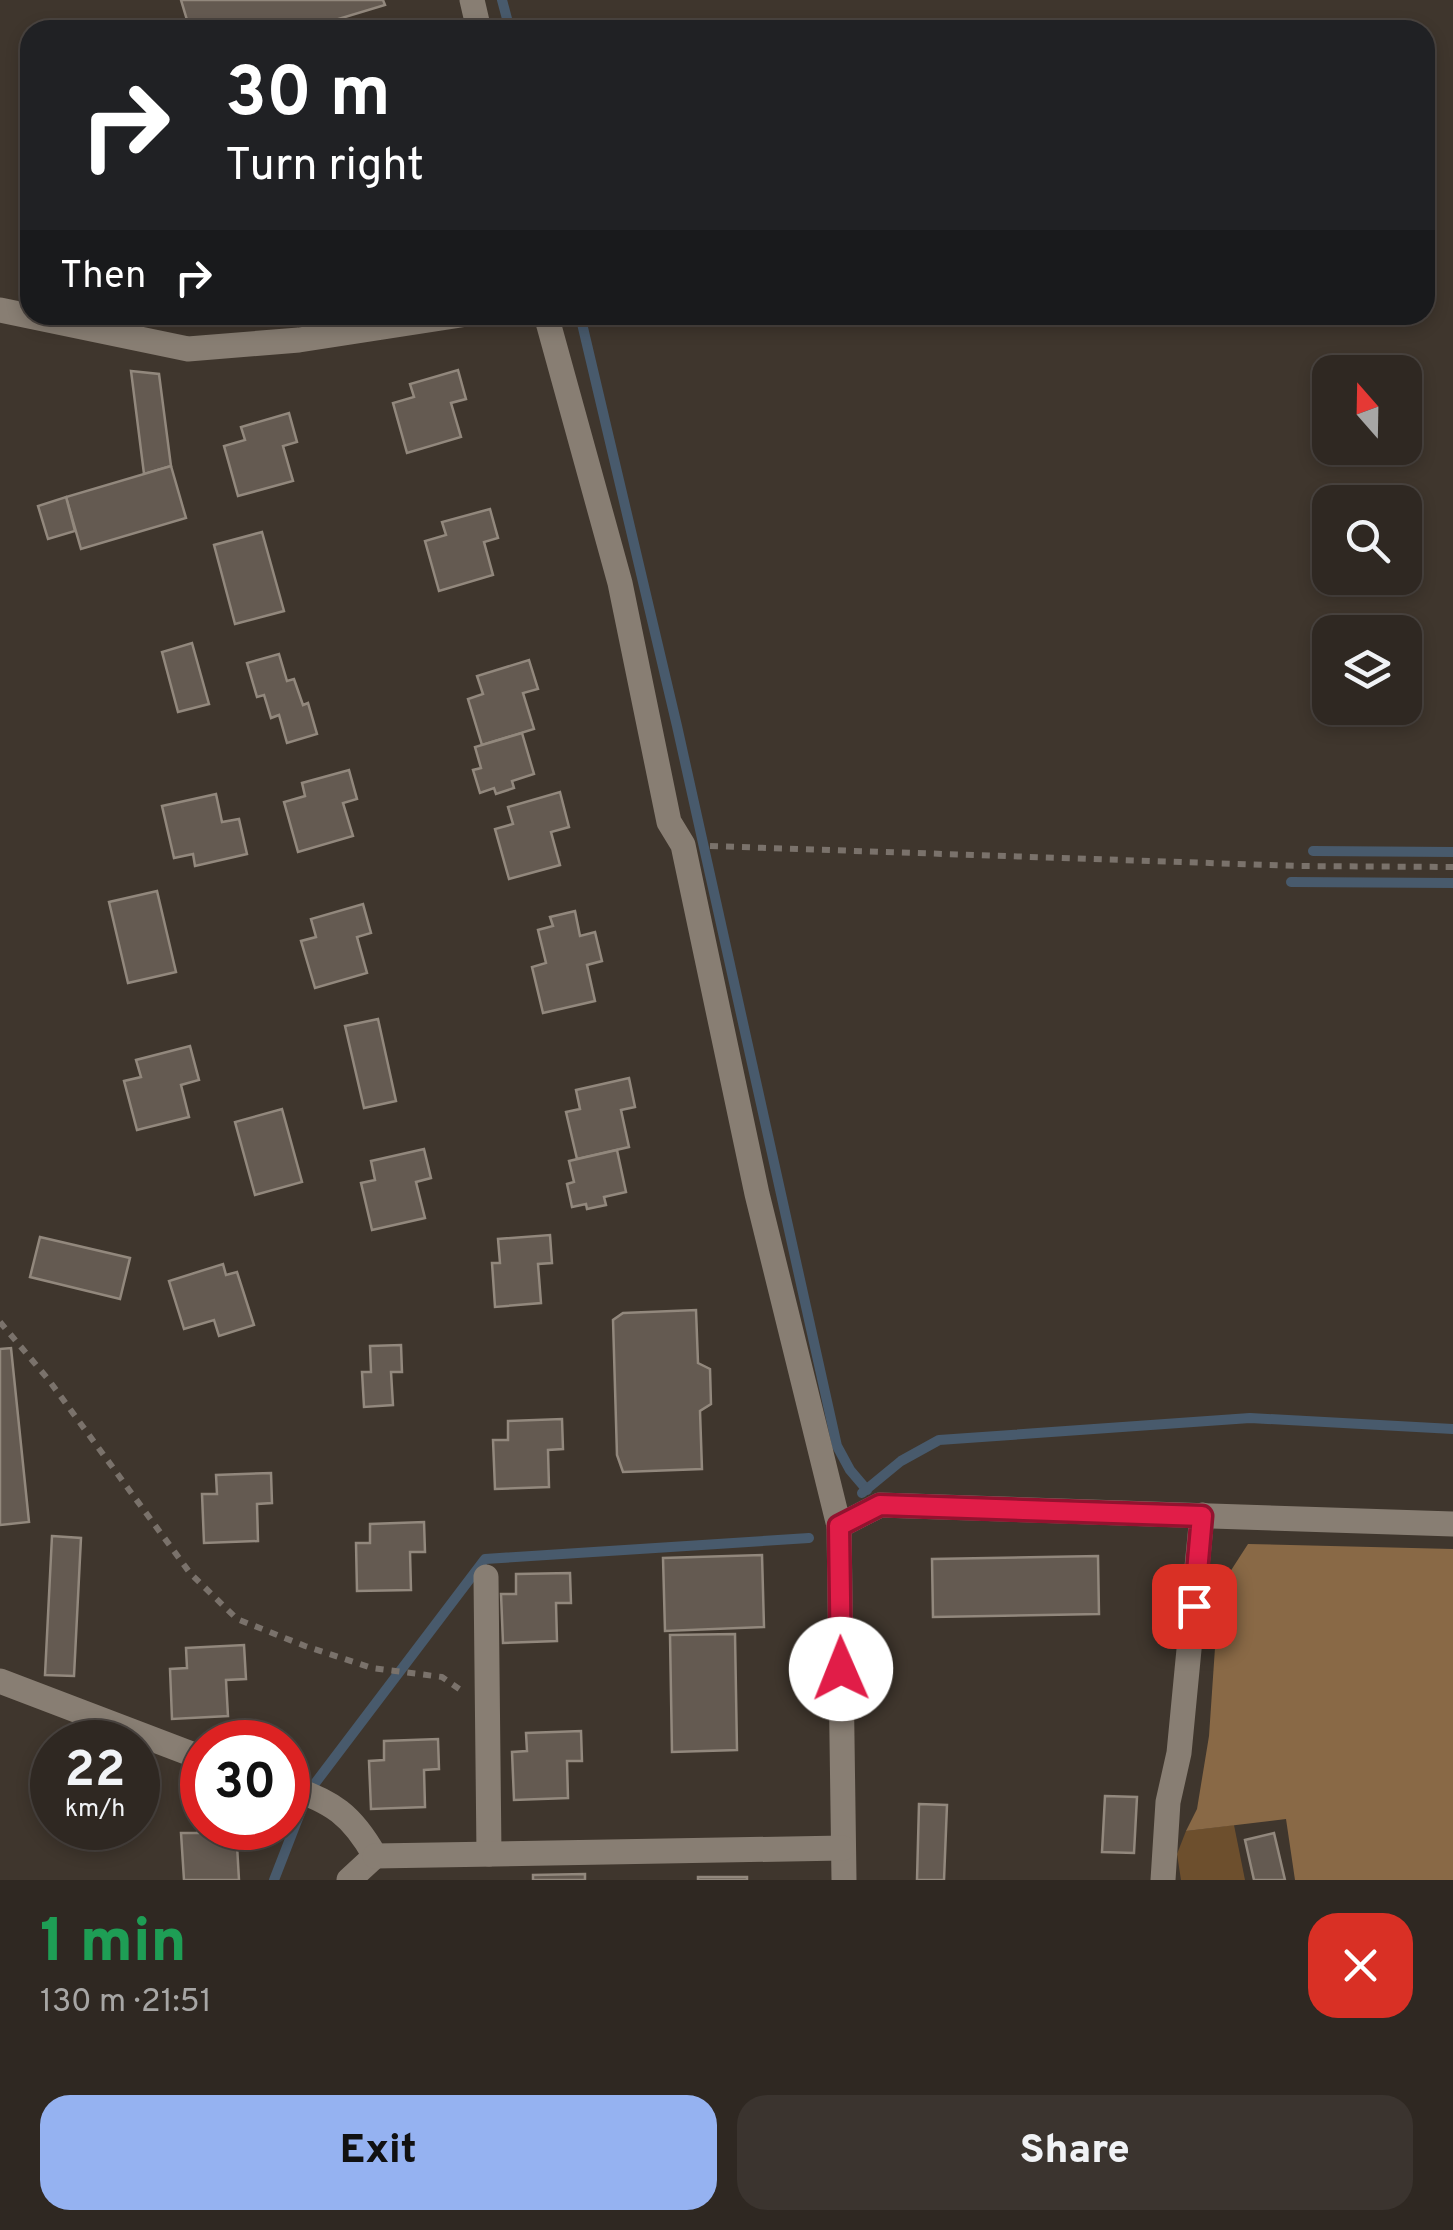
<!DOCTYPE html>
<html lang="en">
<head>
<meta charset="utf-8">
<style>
  :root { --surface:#2f2822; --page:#3b342f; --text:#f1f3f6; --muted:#a7a6a5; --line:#4a4440; --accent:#95b2f1 }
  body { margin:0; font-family:Overpass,sans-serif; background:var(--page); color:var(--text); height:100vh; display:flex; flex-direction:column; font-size:38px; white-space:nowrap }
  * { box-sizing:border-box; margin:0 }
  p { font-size:32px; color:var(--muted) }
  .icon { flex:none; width:55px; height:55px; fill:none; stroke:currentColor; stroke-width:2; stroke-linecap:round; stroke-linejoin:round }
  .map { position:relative; height:1880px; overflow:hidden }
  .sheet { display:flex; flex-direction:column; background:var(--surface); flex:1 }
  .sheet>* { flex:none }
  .banner { position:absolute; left:20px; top:20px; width:1415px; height:305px; border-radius:30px; box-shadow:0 5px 15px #0003,0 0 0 2px var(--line); background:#202124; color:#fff; overflow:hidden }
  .needle { width:65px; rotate:340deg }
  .fabs { position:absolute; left:1312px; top:355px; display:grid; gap:20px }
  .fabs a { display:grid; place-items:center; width:110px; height:110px; border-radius:20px; background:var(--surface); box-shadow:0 5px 15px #0003,0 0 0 2px var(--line); font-size:50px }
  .speed { position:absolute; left:30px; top:1720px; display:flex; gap:20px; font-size:50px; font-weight:700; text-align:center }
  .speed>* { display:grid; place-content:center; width:130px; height:130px; border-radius:50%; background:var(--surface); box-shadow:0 5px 15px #0003,0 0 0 2px var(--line); line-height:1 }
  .speed small { font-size:25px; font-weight:400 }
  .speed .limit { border:15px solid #d22; background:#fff; color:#111 }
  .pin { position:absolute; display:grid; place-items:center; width:85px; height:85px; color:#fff; margin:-42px; border-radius:20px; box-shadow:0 5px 15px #0006 }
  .me { position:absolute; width:110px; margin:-55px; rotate:359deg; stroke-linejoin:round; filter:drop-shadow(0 0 8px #0008) }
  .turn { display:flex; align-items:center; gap:35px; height:210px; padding:0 40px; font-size:45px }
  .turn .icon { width:130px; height:130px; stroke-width:2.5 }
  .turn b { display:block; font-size:70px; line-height:85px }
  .then { display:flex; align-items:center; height:95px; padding:0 40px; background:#0003; gap:20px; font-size:38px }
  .round { display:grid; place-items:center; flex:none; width:105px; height:105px; border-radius:30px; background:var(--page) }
  .overview { display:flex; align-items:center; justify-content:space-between; height:170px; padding:0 40px }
  h1 { font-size:60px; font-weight:800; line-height:75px; color:#1e9e55 }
  .action { display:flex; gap:20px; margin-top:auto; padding:20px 40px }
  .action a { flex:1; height:115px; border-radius:30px; background:var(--accent); color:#111; font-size:40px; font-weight:800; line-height:115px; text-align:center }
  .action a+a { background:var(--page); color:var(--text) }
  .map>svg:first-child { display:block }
  .green { fill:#6d4f2d }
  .forest { fill:#896946 }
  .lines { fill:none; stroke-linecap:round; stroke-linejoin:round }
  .stream { stroke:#485a6c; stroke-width:10 }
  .building { fill:#645a51; stroke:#92887d; stroke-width:2.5 }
  .path { stroke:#7a726b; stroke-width:6; stroke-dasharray:8 8; stroke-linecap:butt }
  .minor { stroke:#887e73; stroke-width:25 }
  .route-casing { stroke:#92132f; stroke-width:25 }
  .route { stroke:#e11d48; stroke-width:18 }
</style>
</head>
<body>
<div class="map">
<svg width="1453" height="1880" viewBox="0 0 1453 1880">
  <rect width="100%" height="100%" fill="#3f362d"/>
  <path class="green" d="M 1234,1825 L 1245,1880 L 1181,1880 L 1177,1854 L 1186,1831 Z"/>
  <path class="forest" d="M 1248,1544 L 1453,1549 L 1453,1880 L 1295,1880 L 1286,1819 L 1186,1831 L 1197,1809 L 1209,1736 L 1219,1589 Z"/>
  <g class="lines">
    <g class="stream">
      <path d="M 502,0 L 510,30"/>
      <path d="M 580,315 L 677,726 L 837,1446 L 850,1470 L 867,1490"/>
      <path d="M 1313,851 L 1453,852"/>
      <path d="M 1291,882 L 1453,883"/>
      <path d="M 862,1493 L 901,1461 L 939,1440 L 1250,1418 L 1453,1429"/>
      <path d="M 313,1786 L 485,1559 L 809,1538"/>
      <path d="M 274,1880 L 302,1808"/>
    </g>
  </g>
  <g class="building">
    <path d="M 181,0 L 383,0 L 385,5 L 302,30 L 190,30 Z"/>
    <path d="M 458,370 L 466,399 L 451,403 L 461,437 L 407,453 L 393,403 L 414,397 L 410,384 Z"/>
    <path d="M 131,371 L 159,374 L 171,466 L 144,474 Z"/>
    <path d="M 289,413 L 297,442 L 283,446 L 293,481 L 238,496 L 224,446 L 245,440 L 241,427 Z"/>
    <path d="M 171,466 L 186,518 L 81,549 L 66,497 Z"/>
    <path d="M 66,497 L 75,531 L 48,539 L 38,506 Z"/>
    <path d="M 490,509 L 498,538 L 484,542 L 493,575 L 439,591 L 425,541 L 446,535 L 442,522 Z"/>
    <path d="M 262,532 L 284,611 L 235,624 L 214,545 Z"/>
    <path d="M 192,643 L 209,704 L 178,712 L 162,652 Z"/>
    <path d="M 279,654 L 287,681 L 294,679 L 303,705 L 308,703 L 317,734 L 287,743 L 279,715 L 271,718 L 264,695 L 257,697 L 247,663 Z"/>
    <path d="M 529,660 L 538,689 L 523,693 L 534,729 L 482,745 L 468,699 L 483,694 L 477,676 Z"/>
    <path d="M 522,733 L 534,774 L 512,781 L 514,788 L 496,794 L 494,788 L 480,793 L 473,770 L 481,768 L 475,747 Z"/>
    <path d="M 349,770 L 357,799 L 343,803 L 353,836 L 298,852 L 284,802 L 305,796 L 302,783 Z"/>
    <path d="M 560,792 L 569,827 L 551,832 L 560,865 L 509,879 L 495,829 L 513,824 L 508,807 Z"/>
    <path d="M 216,794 L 222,822 L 239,819 L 247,854 L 195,866 L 193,854 L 174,858 L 162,806 Z"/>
    <path d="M 157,891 L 176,972 L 128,983 L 109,902 Z"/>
    <path d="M 363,904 L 371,933 L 357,937 L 367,973 L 315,988 L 301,941 L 316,937 L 311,919 Z"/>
    <path d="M 575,911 L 580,936 L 595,932 L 602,961 L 587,965 L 595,1001 L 543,1013 L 532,967 L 546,963 L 538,930 L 553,926 L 550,917 Z"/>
    <path d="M 378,1019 L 396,1101 L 364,1108 L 345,1026 Z"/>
    <path d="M 190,1046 L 199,1080 L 181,1085 L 189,1117 L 137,1130 L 124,1081 L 141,1077 L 136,1060 Z"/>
    <path d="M 629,1078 L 635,1107 L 621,1110 L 629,1147 L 577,1159 L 566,1112 L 580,1109 L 576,1090 Z"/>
    <path d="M 282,1109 L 302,1182 L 255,1195 L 235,1122 Z"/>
    <path d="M 424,1149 L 431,1178 L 416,1182 L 425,1218 L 372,1230 L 361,1183 L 375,1180 L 371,1161 Z"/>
    <path d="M 617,1150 L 626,1192 L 604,1197 L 606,1205 L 587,1209 L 586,1204 L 572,1207 L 567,1184 L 574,1182 L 569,1161 Z"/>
    <path d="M 550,1235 L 552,1263 L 538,1264 L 541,1303 L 495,1307 L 492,1263 L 500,1263 L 498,1239 Z"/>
    <path d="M 40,1237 L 130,1258 L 120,1299 L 30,1277 Z"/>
    <path d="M 223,1264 L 226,1275 L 237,1272 L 254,1325 L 219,1336 L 214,1320 L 184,1329 L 169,1281 Z"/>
    <path d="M 696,1310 L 698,1363 L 710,1369 L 711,1404 L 700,1411 L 702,1469 L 623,1472 L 617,1455 L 613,1320 L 623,1313 Z"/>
    <path d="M 401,1345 L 402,1372 L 391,1372 L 393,1405 L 364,1407 L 362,1372 L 371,1372 L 370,1346 Z"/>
    <path d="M 11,1348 L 29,1522 L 0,1525 L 0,1349 Z"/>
    <path d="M 562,1419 L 563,1449 L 548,1450 L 549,1487 L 495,1489 L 493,1440 L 508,1440 L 508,1421 Z"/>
    <path d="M 271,1473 L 272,1503 L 257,1504 L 258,1541 L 204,1543 L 202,1494 L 217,1494 L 216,1475 Z"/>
    <path d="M 424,1522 L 425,1552 L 410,1552 L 411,1590 L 357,1591 L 356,1543 L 370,1543 L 370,1524 Z"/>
    <path d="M 52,1536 L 81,1538 L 74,1676 L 45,1675 Z"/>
    <path d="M 762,1555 L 764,1627 L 665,1631 L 663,1558 Z"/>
    <path d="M 1098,1556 L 1099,1614 L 933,1617 L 932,1559 Z"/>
    <path d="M 570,1573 L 571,1603 L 556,1603 L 557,1641 L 503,1643 L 501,1594 L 516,1594 L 516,1574 Z"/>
    <path d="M 735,1634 L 737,1750 L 672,1752 L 670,1635 Z"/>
    <path d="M 244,1645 L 246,1679 L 226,1680 L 228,1716 L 172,1719 L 170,1669 L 187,1668 L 186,1648 Z"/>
    <path d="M 581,1731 L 582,1761 L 567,1761 L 568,1798 L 514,1800 L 512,1752 L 527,1751 L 526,1733 Z"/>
    <path d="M 115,1738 L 116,1742 L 57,1742 Z"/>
    <path d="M 438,1739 L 439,1769 L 424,1770 L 425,1807 L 371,1809 L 369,1761 L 384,1760 L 384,1741 Z"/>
    <path d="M 41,1762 L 52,1762 L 52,1812 L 44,1813 Z"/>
    <path d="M 1105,1796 L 1137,1797 L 1134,1853 L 1102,1852 Z"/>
    <path d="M 919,1804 L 947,1805 L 944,1880 L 917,1880 Z"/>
    <path d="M 198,1813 L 202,1813 L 202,1828 L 257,1828 L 258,1844 L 237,1845 L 239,1880 L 184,1880 L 181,1833 L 198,1833 Z"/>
    <path d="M 1274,1833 L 1285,1880 L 1254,1880 L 1245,1840 Z"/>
    <path d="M 585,1874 L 585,1880 L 533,1880 L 533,1875 Z"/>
    <rect x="698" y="1877" width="49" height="3"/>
  </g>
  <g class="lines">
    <g class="path">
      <path d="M 710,846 L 1298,866 L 1453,867"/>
      <path d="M 0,1322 L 48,1379 L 190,1573 L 237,1619 L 305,1646 L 372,1668 L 442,1677 L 462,1691"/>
    </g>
    <g class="minor">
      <path d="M 472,0 L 479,30"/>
      <path d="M 0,310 L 188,349 L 299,340 L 461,315"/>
      <path d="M 546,315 L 620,583 L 669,822 L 683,845 L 757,1194 L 839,1526 L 844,1880"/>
      <path d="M 839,1526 L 880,1505 L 1453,1524"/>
      <path d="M 486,1577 L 489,1854"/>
      <path d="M 0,1681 L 202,1758"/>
      <path d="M 288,1787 C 332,1801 352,1815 375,1856 L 349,1880"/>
      <path d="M 375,1856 L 843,1848"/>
      <path d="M 1163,1880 L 1168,1802 L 1179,1753 L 1202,1515"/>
    </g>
  </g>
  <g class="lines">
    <defs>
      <path id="route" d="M 841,1669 L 839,1526 L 880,1505 L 1202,1516 L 1194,1606"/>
    </defs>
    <use href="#route" class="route-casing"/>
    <use href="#route" class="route"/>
  </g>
</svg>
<div class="fabs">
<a><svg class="needle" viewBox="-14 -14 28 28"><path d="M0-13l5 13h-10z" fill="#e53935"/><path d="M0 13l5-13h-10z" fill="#a7a6a5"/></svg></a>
<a><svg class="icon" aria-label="search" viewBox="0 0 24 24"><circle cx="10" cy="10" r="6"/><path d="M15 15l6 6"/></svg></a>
<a><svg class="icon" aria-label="layers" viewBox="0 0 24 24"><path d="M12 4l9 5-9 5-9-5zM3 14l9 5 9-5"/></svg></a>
</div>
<div class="speed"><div>22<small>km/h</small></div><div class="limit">30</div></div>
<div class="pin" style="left:1194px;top:1606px;background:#d93025"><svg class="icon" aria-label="arrive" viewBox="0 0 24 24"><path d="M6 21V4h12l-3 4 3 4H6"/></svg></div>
<svg class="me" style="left:841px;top:1669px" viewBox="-20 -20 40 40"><circle r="19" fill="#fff"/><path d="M0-13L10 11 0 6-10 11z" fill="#e11d48"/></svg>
<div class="banner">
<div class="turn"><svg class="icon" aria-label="right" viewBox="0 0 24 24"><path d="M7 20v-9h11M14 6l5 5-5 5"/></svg><div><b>30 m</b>Turn right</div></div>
<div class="then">Then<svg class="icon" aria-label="right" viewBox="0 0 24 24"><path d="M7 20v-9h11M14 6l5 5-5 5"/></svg></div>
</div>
</div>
<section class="sheet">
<div class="overview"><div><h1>1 min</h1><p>130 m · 21:51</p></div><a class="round" style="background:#d93025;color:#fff"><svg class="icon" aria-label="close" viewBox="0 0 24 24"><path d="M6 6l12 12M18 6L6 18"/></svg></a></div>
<div class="action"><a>Exit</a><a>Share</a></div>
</section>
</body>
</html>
